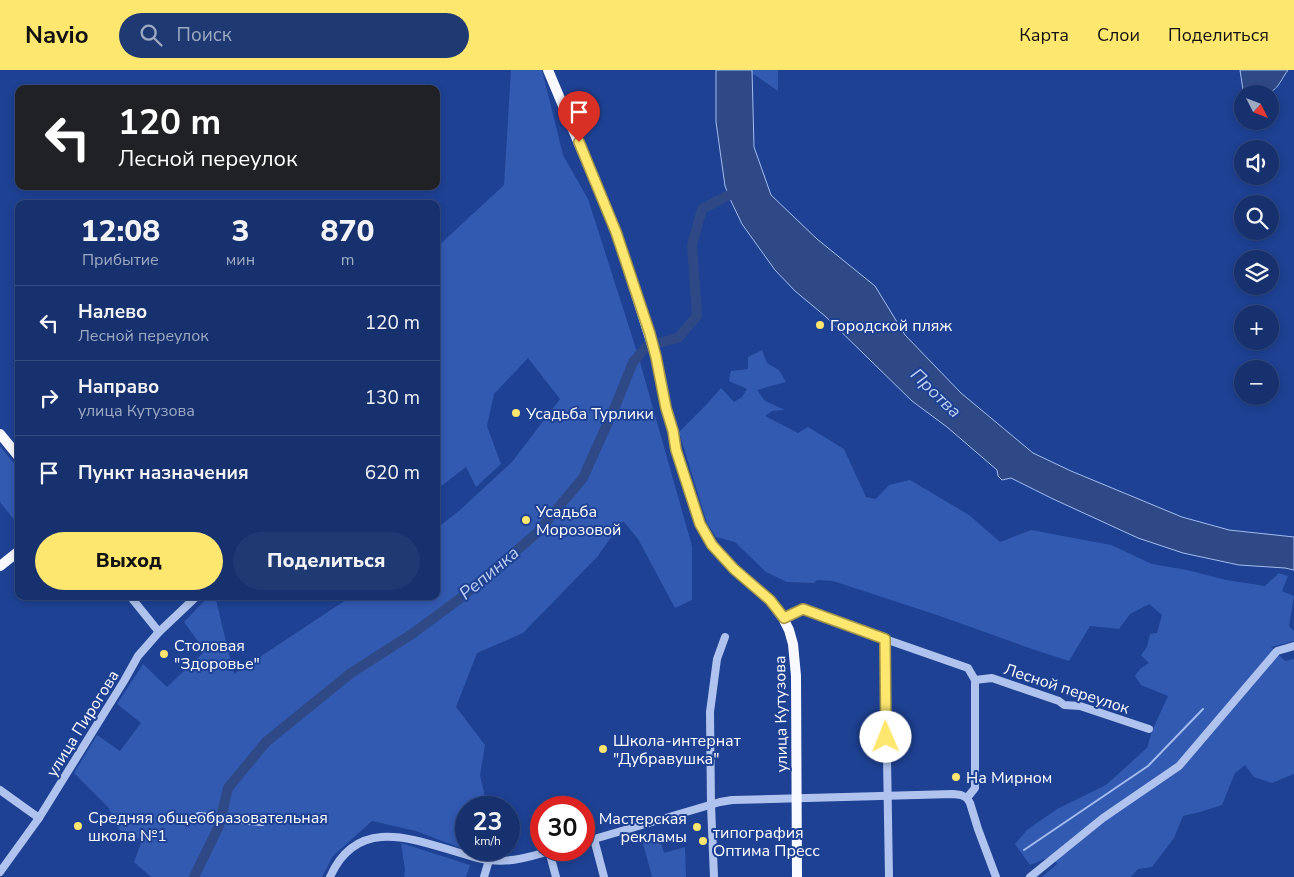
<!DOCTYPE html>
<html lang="ru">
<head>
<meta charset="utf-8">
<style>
  :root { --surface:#16316e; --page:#1f3973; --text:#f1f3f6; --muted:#9ea9c2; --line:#354c81; --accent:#fde76f }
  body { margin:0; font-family:"Nunito Sans",sans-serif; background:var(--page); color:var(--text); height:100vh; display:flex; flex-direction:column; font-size:19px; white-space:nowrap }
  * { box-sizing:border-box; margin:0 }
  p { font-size:16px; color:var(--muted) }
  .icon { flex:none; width:28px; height:28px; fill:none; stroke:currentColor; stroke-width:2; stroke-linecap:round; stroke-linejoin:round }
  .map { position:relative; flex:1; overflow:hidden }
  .drawer { position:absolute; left:15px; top:130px; width:425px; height:400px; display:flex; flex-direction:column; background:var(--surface); border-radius:10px; box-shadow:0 2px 8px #0003,0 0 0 1px var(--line) }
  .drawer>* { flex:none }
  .hud { position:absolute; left:15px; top:15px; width:425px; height:105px; border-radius:10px; box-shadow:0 2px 8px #0003,0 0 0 1px var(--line); background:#202124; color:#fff; overflow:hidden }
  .needle { width:32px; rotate:132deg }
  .tools { position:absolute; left:1234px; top:15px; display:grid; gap:10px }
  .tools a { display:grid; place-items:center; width:45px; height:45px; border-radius:50%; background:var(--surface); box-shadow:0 2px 8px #0003,0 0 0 1px var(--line); font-size:25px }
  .speed { position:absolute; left:455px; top:726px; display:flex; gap:10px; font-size:25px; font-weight:700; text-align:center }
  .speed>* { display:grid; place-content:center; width:65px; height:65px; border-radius:50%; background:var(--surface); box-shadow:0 2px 8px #0003,0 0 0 1px var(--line); line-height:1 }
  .speed small { font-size:12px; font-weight:400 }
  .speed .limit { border:8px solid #d22; background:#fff; color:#111 }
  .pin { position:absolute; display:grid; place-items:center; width:42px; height:42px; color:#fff; margin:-51px -21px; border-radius:50% 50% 50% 0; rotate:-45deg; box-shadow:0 0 5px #0007 }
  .pin .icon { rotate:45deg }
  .me { position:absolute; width:55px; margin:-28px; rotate:359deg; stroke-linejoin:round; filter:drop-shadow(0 0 4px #0008) }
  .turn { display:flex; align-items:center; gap:18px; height:105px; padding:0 20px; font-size:22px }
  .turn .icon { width:65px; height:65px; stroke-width:2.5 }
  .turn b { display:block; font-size:35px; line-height:42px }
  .eta { display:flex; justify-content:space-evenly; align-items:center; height:85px; text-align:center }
  .eta b { font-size:30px; font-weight:800; line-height:35px }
  .action { display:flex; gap:10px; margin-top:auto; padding:10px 20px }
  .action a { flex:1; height:58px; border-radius:30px; background:var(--accent); color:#111; font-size:20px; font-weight:800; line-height:58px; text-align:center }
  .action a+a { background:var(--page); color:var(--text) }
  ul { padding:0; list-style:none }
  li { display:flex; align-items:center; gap:15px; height:75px; padding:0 20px; border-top:1px solid var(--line) }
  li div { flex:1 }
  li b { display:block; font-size:19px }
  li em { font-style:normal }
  header { display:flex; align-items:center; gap:30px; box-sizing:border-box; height:70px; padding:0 25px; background:var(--accent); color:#111 }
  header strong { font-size:24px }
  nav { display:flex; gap:28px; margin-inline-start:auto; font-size:18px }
  .search { width:350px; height:45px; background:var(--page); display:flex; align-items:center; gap:12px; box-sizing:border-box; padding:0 18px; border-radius:28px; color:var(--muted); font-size:19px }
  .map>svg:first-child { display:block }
  .green { fill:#325ab1 }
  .water { fill:#2f4986; stroke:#a3bcf0 }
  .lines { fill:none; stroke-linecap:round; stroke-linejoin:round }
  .stream { stroke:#a3bcf0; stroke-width:2 }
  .river { stroke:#2f4986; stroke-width:10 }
  .minor { stroke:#b0c3ee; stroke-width:8 }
  .major { stroke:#f7f9ff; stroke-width:10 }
  .route-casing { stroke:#a49648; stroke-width:12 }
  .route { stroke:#fde76f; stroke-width:9 }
  .poi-dot { fill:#fde76f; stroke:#1e4193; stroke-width:2 }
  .labels { text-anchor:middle; stroke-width:4; stroke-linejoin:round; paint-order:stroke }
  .poi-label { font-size:16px; fill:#fff; stroke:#1e4193; text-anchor:start }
  .street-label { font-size:16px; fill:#fff; stroke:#1e4193 }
  .water-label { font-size:18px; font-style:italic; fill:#bccef5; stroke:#1e4193 }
</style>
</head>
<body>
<header>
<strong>Navio</strong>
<div class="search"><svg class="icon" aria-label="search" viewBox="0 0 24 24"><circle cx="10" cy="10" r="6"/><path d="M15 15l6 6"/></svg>Поиск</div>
<nav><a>Карта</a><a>Слои</a><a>Поделиться</a></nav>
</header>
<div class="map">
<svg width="1294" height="807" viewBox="0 0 1294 807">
  <rect width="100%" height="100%" fill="#1e4193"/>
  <g class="green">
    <path d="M 511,0 L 542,0 L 563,85 L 588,129 L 638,285 L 692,476 L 692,530 L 675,538 L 638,469 L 623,451 L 597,487 L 523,563 L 477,583 L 456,637 L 485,675 L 480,705 L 487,736 L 487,737 L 466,738 L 466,780 L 416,761 L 372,751 L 333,786 L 322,807 L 151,807 L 134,792 L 142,770 L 120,760 L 108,737 L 74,703 L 97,665 L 120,681 L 141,653 L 117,634 L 143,594 L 167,617 L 205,581 L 184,552 L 209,526 L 215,526 L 234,604 L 352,526 L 436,526 L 436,459 L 460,440 L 512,392 L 560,329 L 528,288 L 494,324 L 487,356 L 501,394 L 476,417 L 466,397 L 436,420 L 436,178 L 504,115 Z"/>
    <path d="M 752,0 L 778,0 L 778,21 L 752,3 Z"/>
    <path d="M 762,280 L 767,293 L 779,300 L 786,312 L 757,320 L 765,331 L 785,340 L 772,341 L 765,346 L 798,363 L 808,357 L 844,379 L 866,427 L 876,429 L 889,415 L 910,410 L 969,445 L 1000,472 L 1031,460 L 1111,475 L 1152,494 L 1187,500 L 1226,510 L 1265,516 L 1279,503 L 1288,506 L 1282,521 L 1294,526 L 1289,556 L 1294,561 L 1294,571 L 1271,577 L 1285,591 L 1294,589 L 1294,704 L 1272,713 L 1254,707 L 1245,695 L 1235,703 L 1222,735 L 1200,742 L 1183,746 L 1174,768 L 1152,797 L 1138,799 L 1131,807 L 1042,807 L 1057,794 L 1052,786 L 1030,795 L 1015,774 L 1027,760 L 1057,739 L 1106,715 L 1147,678 L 1152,661 L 1168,626 L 1141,615 L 1135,606 L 1140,599 L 1149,593 L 1141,585 L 1147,577 L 1150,564 L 1157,563 L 1162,545 L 1149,534 L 1130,544 L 1119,559 L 1090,556 L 1069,591 L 1029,578 L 940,546 L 833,511 L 817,510 L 814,513 L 787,512 L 766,502 L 735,472 L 716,467 L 707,453 L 679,362 L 707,334 L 721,318 L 734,332 L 742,327 L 747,319 L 729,311 L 731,301 L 748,299 L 748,287 Z"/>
    <path d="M 0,376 L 16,396 L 16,407 L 19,411 L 19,456 L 0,432 Z"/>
    <path d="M 658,763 L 664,783 L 685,777 L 686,807 L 652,807 L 641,766 Z"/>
    <path d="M 401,773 L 470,795 L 466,807 L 404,807 L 405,800 Z"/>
  </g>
  <g class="water">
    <path d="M 716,0 L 752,0 L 754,77 L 771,125 L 817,169 L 875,216 L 905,265 L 961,323 L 1033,383 L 1071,401 L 1182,447 L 1229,460 L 1294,467 L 1294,500 L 1285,498 L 1239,495 L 1183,483 L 1138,468 L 1051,428 L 1011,408 L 1002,410 L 998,406 L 997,400 L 947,357 L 912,331 L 825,246 L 795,221 L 775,200 L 757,175 L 742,154 L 731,131 L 725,116 L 716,52 Z"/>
    <path d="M 1240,0 L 1288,0 C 1278,14 1277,24 1259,24 C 1252,24 1249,24 1243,20 Z"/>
  </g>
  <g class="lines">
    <path class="stream" d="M 1024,780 L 1148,696 L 1203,639"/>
    <path class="river" d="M 194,807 L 219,756 L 228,718 L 266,672 L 351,603 L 412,564 L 462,527 L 537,463 L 583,408 L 617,332 L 633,292 L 647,276 L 678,268 L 697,246 L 692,175 L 702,139 L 741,119"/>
    <g class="minor">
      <path d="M 130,526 L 159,562"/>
      <path d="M 783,548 L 803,539 L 885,569 L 968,598 L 975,610 L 975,718 L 967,728"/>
      <path d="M 885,569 L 889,807"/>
      <path d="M 975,610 L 992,608 L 1059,631 L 1064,635 L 1080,636 L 1149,659"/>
      <path d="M 0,720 L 39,748"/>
      <path d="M 199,746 L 261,752"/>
      <path d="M 594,769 L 604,807"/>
      <path d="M 584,772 L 720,732 L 732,730 L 953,724 L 961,725 L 967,728 L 970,733 L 978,759 L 996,807"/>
      <path d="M 549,781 L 556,807"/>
      <path d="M 0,802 L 39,748 L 124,611 L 138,586 L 159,562 L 197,526"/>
      <path d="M 330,807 C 358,743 417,771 467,785 C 474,787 482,790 490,790 C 511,793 533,786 553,780"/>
      <path d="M 484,807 L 489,790"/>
      <path d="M 714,807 L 711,735 L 710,642 L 717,589 L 725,567"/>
      <path d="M 1030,807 L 1103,748 L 1179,696 L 1277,581 L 1294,576"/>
    </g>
    <g class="major">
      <path d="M 548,0 L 616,162 L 656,287 L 666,338 L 673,361 L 676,380 L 700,454 L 712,475 L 734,499 L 770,530 L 783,548 L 789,560 L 793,574 L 796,606 L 797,807"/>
      <path d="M 0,364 L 19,387"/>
      <path d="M 0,496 L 19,481"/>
    </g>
  </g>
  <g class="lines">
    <defs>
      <path id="route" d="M 579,72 L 616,162 L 650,264 L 656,287 L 666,338 L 673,361 L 676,380 L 700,454 L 712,475 L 734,499 L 770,530 L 784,548 L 803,539 L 885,569 L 886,667"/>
    </defs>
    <use href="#route" class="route-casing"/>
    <use href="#route" class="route"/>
  </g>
  <g class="poi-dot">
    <circle cx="820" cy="255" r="5"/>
    <circle cx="516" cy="343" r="5"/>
    <circle cx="526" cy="450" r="5"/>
    <circle cx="164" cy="584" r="5"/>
    <circle cx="603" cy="679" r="5"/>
    <circle cx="956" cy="707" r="5"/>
    <circle cx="78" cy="756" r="5"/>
    <circle cx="697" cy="757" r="5"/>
    <circle cx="703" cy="771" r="5"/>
  </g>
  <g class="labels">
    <g class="poi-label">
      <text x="830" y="261">Городской пляж</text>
      <text x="526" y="349">Усадьба Турлики</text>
      <text x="536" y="447">Усадьба<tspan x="536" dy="18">Морозовой</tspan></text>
      <text x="174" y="581">Столовая<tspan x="174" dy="18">"Здоровье"</tspan></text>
      <text x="613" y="676">Школа-интернат<tspan x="613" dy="18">"Дубравушка"</tspan></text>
      <text x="966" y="713">На Мирном</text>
      <text x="88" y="753">Средняя общеобразовательная<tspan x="88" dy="18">школа №1</tspan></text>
      <text x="687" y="754" text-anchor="end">Мастерская<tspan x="687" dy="18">рекламы</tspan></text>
      <text x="713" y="768">типография<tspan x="713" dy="18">Оптима Пресс</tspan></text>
    </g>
    <g class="street-label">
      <text transform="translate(1067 618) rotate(18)" y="6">Лесной переулок</text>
      <text transform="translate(780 644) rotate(-91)" y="6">улица Кутузова</text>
      <text transform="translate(82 653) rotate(-58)" y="6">улица Пирогова</text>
    </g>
    <g class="water-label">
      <text transform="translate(936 323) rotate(44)" y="6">Протва</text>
      <text transform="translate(489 503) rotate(-40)" y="6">Репинка</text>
    </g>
  </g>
</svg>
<div class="tools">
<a><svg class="needle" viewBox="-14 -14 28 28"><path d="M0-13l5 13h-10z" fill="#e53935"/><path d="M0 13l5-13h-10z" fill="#9ea9c2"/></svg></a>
<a><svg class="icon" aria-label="sound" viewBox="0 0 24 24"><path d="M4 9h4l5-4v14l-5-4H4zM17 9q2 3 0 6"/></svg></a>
<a><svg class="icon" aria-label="search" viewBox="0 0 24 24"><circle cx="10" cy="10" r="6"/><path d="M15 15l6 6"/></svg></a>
<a><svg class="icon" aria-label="layers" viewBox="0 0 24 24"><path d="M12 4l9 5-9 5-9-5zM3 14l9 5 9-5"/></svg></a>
<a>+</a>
<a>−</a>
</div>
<div class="speed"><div>23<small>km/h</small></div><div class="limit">30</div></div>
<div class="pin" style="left:579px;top:72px;background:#d93025"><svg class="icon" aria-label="arrive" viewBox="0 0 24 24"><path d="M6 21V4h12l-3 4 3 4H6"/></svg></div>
<svg class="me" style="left:886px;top:667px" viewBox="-20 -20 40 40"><circle r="19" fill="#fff"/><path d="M0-13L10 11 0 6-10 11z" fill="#fde76f"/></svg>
<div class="hud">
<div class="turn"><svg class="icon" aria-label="left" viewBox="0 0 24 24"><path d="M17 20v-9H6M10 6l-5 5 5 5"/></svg><div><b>120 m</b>Лесной переулок</div></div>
</div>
<section class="drawer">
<div class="eta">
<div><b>12:08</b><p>Прибытие</p></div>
<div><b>3</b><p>мин</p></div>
<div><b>870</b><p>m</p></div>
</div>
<ul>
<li><svg class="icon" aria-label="left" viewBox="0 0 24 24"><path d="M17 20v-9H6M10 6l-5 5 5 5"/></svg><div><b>Налево</b><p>Лесной переулок</p></div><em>120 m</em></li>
<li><svg class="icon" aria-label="right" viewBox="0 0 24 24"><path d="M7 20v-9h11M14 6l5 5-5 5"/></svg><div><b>Направо</b><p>улица Кутузова</p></div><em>130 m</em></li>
<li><svg class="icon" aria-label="arrive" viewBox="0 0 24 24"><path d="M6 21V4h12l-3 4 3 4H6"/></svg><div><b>Пункт назначения</b></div><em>620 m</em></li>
</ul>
<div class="action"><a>Выход</a><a>Поделиться</a></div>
</section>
</div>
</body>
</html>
